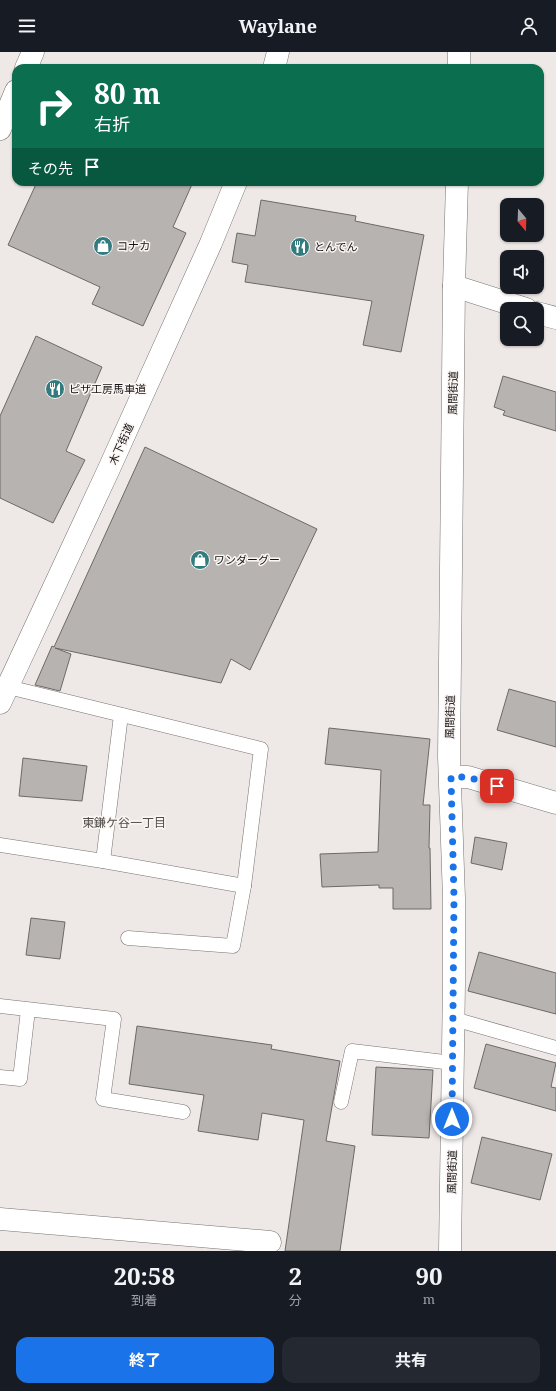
<!DOCTYPE html>
<html lang="ja">
<head>
<meta charset="utf-8">
<style>
  :root { --surface:#171b24; --page:#242831; --text:#f1f3f6; --muted:#9ea1a6; --accent:#1a73e8 }
  body { margin:0; font-family:"Noto Serif","Noto Sans JP",serif; background:var(--page); color:var(--text); height:100vh; display:flex; flex-direction:column; font-size:15px; white-space:nowrap }
  * { box-sizing:border-box; margin:0 }
  p { font-size:13px; color:var(--muted) }
  .icon { flex:none; width:22px; height:22px; fill:none; stroke:currentColor; stroke-width:2; stroke-linecap:round; stroke-linejoin:round }
  .map { position:relative; height:1199px; overflow:hidden }
  .sheet { display:flex; flex-direction:column; background:var(--surface); flex:1 }
  .sheet>* { flex:none }
  .top-card { position:absolute; left:12px; top:12px; width:532px; height:122px; border-radius:12px; box-shadow:0 1px 3px #0004; background:#0b6e4f; color:#fff; overflow:hidden }
  .needle { width:26px; rotate:161deg }
  .fabs { position:absolute; left:500px; top:146px; display:grid; gap:8px }
  .fabs a { display:grid; place-items:center; width:44px; height:44px; border-radius:8px; background:var(--surface); box-shadow:0 1px 3px #0004; font-size:20px }
  .pin { position:absolute; display:grid; place-items:center; width:34px; height:34px; color:#fff; margin:-17px; border-radius:8px; box-shadow:0 2px 6px #0006 }
  .me { position:absolute; width:44px; margin:-22px; rotate:0deg; stroke-linejoin:round; filter:drop-shadow(0 0 3px #0008) }
  .turn { display:flex; align-items:center; gap:14px; height:84px; padding:0 16px; font-size:18px }
  .turn .icon { width:52px; height:52px; stroke-width:2.5 }
  .turn b { display:block; font-size:28px; line-height:34px }
  .then { display:flex; align-items:center; height:38px; padding:0 16px; background:#0003; gap:8px; font-size:15px }
  .eta { display:flex; justify-content:space-evenly; align-items:center; height:68px; text-align:center }
  .eta b { font-size:24px; font-weight:700; line-height:28px }
  .action { display:flex; gap:8px; margin-top:auto; padding:8px 16px }
  .action a { flex:1; height:46px; border-radius:12px; background:var(--accent); color:#fff; font-size:16px; font-weight:700; line-height:46px; text-align:center }
  .action a+a { background:var(--page); color:var(--text) }
  header { display:flex; justify-content:space-between; align-items:center; height:52px; padding:0 16px; background:var(--surface); font-size:18px; font-weight:700 }
  .map>svg:first-child { display:block }
  .building { fill:#b7b3b1; stroke:#6d6967 }
  .lines { fill:none; stroke-linecap:round; stroke-linejoin:round }
  .service-casing { stroke:#777370; stroke-width:15 }
  .minor-casing { stroke:#777370; stroke-width:23 }
  .tertiary-casing { stroke:#777370; stroke-width:23 }
  .primary-casing { stroke:#777370; stroke-width:23 }
  .service { stroke:#fff; stroke-width:14 }
  .minor { stroke:#fff; stroke-width:22 }
  .tertiary { stroke:#fff; stroke-width:22 }
  .primary { stroke:#fff; stroke-width:22 }
  .route { stroke:#1a73e8; stroke-width:7; stroke-dasharray:0 12.6 }
  .labels { text-anchor:middle; stroke-width:3; stroke-linejoin:round; paint-order:stroke }
  .poi-label { font-size:11px; fill:#141212; stroke:#fbf6f4; text-anchor:start }
  .street-label { font-size:11px; fill:#141212; stroke:#fbf6f4 }
  .neighbourhood-label { font-size:12px; fill:#4f4b49; stroke:#fbf6f4 }
</style>
</head>
<body>
<header><svg class="icon" aria-label="menu" viewBox="0 0 24 24"><path d="M4 6h16M4 12h16M4 18h16"/></svg>Waylane<svg class="icon" aria-label="person" viewBox="0 0 24 24"><circle cx="12" cy="8" r="4"/><path d="M4 21q1-7 8-7t8 7"/></svg></header>
<div class="map">
<svg width="556" height="1199" viewBox="0 0 556 1199">
  <rect width="100%" height="100%" fill="#eee9e6"/>
  <g class="building">
    <path d="M 37,130 L 193,130 L 173,175 L 186,181 L 143,274 L 92,252 L 100,235 L 8,193 Z"/>
    <path d="M 261,148 L 356,164 L 355,169 L 424,183 L 401,300 L 363,293 L 372,249 L 245,230 L 248,213 L 232,210 L 237,181 L 255,184 Z"/>
    <path d="M 36,284 L 102,315 L 66,399 L 85,408 L 53,471 L 0,446 L 0,364 Z"/>
    <path d="M 503,324 L 556,340 L 556,379 L 503,363 L 505,359 L 494,355 Z"/>
    <path d="M 145,395 L 317,477 L 250,618 L 231,607 L 221,631 L 55,596 L 71,602 L 60,639 L 35,633 L 52,594 L 54,595 Z"/>
    <path d="M 509,637 L 556,650 L 556,695 L 497,678 Z"/>
    <path d="M 329,676 L 430,687 L 423,753 L 430,753 L 429,796 L 430,796 L 431,857 L 393,857 L 393,836 L 379,836 L 379,833 L 322,835 L 320,802 L 378,800 L 381,718 L 325,712 Z"/>
    <path d="M 23,706 L 87,714 L 82,749 L 19,744 Z"/>
    <path d="M 475,785 L 507,791 L 502,818 L 471,811 Z"/>
    <path d="M 31,866 L 65,870 L 60,907 L 26,903 Z"/>
    <path d="M 479,900 L 556,921 L 556,962 L 468,939 Z"/>
    <path d="M 137,974 L 272,993 L 271,997 L 340,1009 L 326,1089 L 355,1094 L 340,1199 L 285,1199 L 304,1068 L 262,1061 L 258,1088 L 198,1079 L 204,1043 L 129,1032 Z"/>
    <path d="M 486,992 L 556,1011 L 551,1035 L 556,1036 L 556,1059 L 474,1036 Z"/>
    <path d="M 376,1015 L 433,1018 L 429,1086 L 372,1083 Z"/>
    <path d="M 482,1085 L 552,1102 L 540,1148 L 471,1131 Z"/>
  </g>
  <g class="lines">
    <defs>
      <g id="service">
        <path d="M 8,635 L 261,697 L 244,834 L 233,894 L 128,886"/>
        <path d="M 0,793 L 103,809 L 244,834"/>
        <path d="M 103,809 L 121,663"/>
        <path d="M 0,954 L 114,967 L 103,1047 L 183,1060"/>
        <path d="M 454,967 L 556,996"/>
        <path d="M 0,1025 L 20,1027 L 28,958"/>
        <path d="M 341,1050 L 352,999 L 453,1011"/>
      </g>
      <g id="minor">
        <path d="M 26,16 L 33,0"/>
        <path d="M 0,77 L 16,39"/>
        <path d="M 454,234 L 526,257"/>
        <path d="M 537,261 L 556,266"/>
        <path d="M 451,725 L 468,725 L 556,751"/>
        <path d="M 0,1167 L 270,1190"/>
      </g>
      <g id="tertiary">
        <path d="M 459,0 L 459,16"/>
        <path d="M 450,1199 L 454,931 L 454,846 L 449,704 L 454,234 L 457,130"/>
      </g>
      <g id="primary">
        <path d="M 274,16 L 278,0"/>
        <path d="M 0,651 L 108,419 L 211,191 L 236,130"/>
      </g>
    </defs>
    <use href="#service" class="service-casing"/>
    <use href="#minor" class="minor-casing"/>
    <use href="#tertiary" class="tertiary-casing"/>
    <use href="#primary" class="primary-casing"/>
    <use href="#service" class="service"/>
    <use href="#minor" class="minor"/>
    <use href="#tertiary" class="tertiary"/>
    <use href="#primary" class="primary"/>
  </g>
  <g class="lines">
    <path class="route" d="M 452,1067 L 454,846 L 451,725 L 468,725 L 497,734"/>
  </g>
  <defs>
    <symbol id="shop-disc" viewBox="-11 -11 22 22"><circle r="9.5" fill="#327b7f" stroke="#fbf6f4"/><path d="M-5-2.5h2.3a2.7 3.5 0 0 1 5.4 0H5L5.5 6h-11ZM-1.5-2.5h3a1.5 2.3 0 0 0-3 0Z" fill="#fff"/></symbol>
    <symbol id="restaurant-disc" viewBox="-11 -11 22 22"><circle r="9.5" fill="#327b7f" stroke="#fbf6f4"/><path d="M-5-6h1v4h1v-4h1v4h1v-4h1v5L-1.5 .5V6h-2V.5L-5-1ZM5-6V6H3V1.5H1.5Q1.5-4 5-6Z" fill="#fff"/></symbol>
  </defs>
  <g fill-rule="evenodd">
    <use href="#shop-disc" x="92" y="183" width="22" height="22"/>
    <use href="#restaurant-disc" x="289" y="184" width="22" height="22"/>
    <use href="#restaurant-disc" x="44" y="326" width="22" height="22"/>
    <use href="#shop-disc" x="189" y="497" width="22" height="22"/>
  </g>
  <g class="labels">
    <g class="poi-label">
      <text x="117" y="198">コナカ</text>
      <text x="314" y="199">とんでん</text>
      <text x="69" y="341">ピザ工房馬車道</text>
      <text x="214" y="512">ワンダーグー</text>
    </g>
    <g class="street-label">
      <text transform="translate(453 341) rotate(-89)" y="4">風間街道</text>
      <text transform="translate(121 392) rotate(-66)" y="4">木下街道</text>
      <text transform="translate(450 665) rotate(-89)" y="4">風間街道</text>
      <text transform="translate(452 1120) rotate(-89)" y="4">風間街道</text>
    </g>
    <g class="neighbourhood-label">
      <text x="124" y="775">東鎌ケ谷一丁目</text>
    </g>
  </g>
</svg>
<div class="fabs">
<a><svg class="needle" viewBox="-14 -14 28 28"><path d="M0-13l5 13h-10z" fill="#e53935"/><path d="M0 13l5-13h-10z" fill="#9ea1a6"/></svg></a>
<a><svg class="icon" aria-label="sound" viewBox="0 0 24 24"><path d="M4 9h4l5-4v14l-5-4H4zM17 9q2 3 0 6"/></svg></a>
<a><svg class="icon" aria-label="search" viewBox="0 0 24 24"><circle cx="10" cy="10" r="6"/><path d="M15 15l6 6"/></svg></a>
</div>
<div class="pin" style="left:497px;top:734px;background:#d93025"><svg class="icon" aria-label="arrive" viewBox="0 0 24 24"><path d="M6 21V4h12l-3 4 3 4H6"/></svg></div>
<svg class="me" style="left:452px;top:1067px" viewBox="-20 -20 40 40"><circle r="17" fill="#1a73e8" stroke="#fff" stroke-width="3"/><path d="M0-11L8 9 0 5-8 9z" fill="#fff"/></svg>
<div class="top-card">
<div class="turn"><svg class="icon" aria-label="right" viewBox="0 0 24 24"><path d="M7 20v-9h11M14 6l5 5-5 5"/></svg><div><b>80 m</b>右折</div></div>
<div class="then">その先<svg class="icon" aria-label="arrive" viewBox="0 0 24 24"><path d="M6 21V4h12l-3 4 3 4H6"/></svg></div>
</div>
</div>
<section class="sheet">
<div class="eta">
<div><b>20:58</b><p>到着</p></div>
<div><b>2</b><p>分</p></div>
<div><b>90</b><p>m</p></div>
</div>
<div class="action"><a>終了</a><a>共有</a></div>
</section>
</body>
</html>
